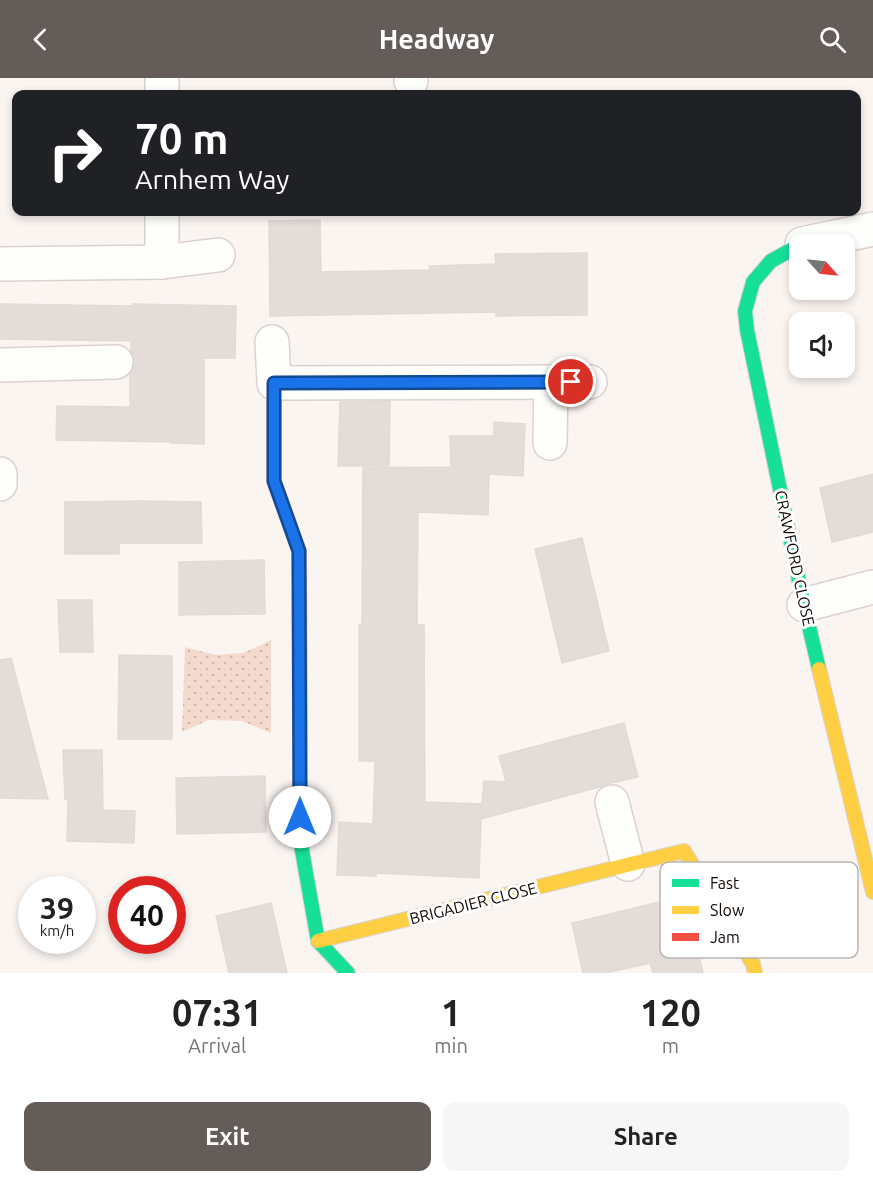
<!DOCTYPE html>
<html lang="en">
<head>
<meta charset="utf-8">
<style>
  :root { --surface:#fff; --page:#f6f6f6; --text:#222; --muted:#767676; --accent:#645c58 }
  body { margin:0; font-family:Ubuntu,sans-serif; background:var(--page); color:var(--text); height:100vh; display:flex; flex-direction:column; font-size:22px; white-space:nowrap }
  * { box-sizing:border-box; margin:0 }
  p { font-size:20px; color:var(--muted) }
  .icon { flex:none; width:33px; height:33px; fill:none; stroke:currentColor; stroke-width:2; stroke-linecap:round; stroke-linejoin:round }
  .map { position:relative; height:895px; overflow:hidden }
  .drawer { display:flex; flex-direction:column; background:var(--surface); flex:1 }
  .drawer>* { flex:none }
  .banner { position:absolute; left:12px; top:12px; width:849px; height:126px; border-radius:12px; box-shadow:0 3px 9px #0003; background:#202124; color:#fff; overflow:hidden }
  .needle { width:39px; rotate:117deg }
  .fabs { position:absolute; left:789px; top:156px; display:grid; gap:12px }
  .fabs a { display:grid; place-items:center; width:66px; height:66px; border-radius:12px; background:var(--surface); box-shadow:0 3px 9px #0003; font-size:30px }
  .speed { position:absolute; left:18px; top:798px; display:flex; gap:12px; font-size:30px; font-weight:700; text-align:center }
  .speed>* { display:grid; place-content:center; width:78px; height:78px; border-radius:50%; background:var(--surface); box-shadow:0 3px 9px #0003; line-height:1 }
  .speed small { font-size:15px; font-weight:400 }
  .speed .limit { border:9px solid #d22; background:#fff; color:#111 }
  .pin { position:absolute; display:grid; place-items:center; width:51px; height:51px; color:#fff; margin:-26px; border:3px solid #fff; border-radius:50%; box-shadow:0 2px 6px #0007 }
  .me { position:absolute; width:66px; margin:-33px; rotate:0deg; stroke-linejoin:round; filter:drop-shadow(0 0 4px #0008) }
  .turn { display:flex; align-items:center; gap:21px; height:126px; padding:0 24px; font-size:27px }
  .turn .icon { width:78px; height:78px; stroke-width:2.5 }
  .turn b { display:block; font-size:42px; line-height:51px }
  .eta { display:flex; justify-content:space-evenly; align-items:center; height:102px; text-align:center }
  .eta b { font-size:36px; font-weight:700; line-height:42px }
  .action { display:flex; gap:12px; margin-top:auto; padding:12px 24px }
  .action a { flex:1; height:69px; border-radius:12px; background:var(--accent); color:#fff; font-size:24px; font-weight:700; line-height:69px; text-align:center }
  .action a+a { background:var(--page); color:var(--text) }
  header { display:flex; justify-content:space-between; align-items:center; height:78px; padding:0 24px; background:var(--accent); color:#fff; font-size:27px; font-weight:700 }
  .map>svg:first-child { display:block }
  .park { fill:url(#park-dots) }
  .building { fill:#e4dcd8; stroke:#e1dad5; stroke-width:1.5 }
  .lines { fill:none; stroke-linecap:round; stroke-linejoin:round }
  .street-casing { stroke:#dad2ce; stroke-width:36 }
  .fast-casing { stroke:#dad2ce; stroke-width:16 }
  .slow-casing { stroke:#dad2ce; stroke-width:16 }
  .jam-casing { stroke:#dad2ce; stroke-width:16 }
  .street { stroke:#fefefd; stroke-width:33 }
  .fast { stroke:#16e098; stroke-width:14 }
  .slow { stroke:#ffcf43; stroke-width:14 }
  .jam { stroke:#f24e42; stroke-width:14 }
  .route-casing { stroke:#114b97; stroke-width:15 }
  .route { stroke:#1a73e8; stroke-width:10 }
  .labels { text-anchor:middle; stroke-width:6; stroke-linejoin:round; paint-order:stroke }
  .street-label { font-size:16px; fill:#120905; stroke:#fff }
  .key { fill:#fff; stroke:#b8b5b4; stroke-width:1.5 }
  .key-label { font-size:16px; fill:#120905 }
</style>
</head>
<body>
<header><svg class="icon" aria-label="back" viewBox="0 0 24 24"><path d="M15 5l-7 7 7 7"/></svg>Headway<svg class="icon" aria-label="search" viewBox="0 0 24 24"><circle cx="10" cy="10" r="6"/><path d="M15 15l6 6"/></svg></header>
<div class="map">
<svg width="873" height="895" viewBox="0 0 873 895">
  <defs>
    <pattern id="park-dots" width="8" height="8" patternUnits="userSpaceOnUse" patternTransform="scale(1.5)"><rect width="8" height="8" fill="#f3dacc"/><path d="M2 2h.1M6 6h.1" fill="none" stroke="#cfbaae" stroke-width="1.8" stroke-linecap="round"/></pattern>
  </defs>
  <rect width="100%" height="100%" fill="#fbf5f2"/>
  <path class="park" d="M 271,562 L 271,655 L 242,643 L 209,642 L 182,654 L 185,569 L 216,577 L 243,575 Z"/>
  <g class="building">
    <path d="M 320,142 L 321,194 L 430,192 L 429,188 L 496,186 L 495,176 L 587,175 L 587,237 L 496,238 L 496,234 L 270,238 L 269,143 Z"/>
    <path d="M 0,226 L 132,228 L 132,226 L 236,228 L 235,280 L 204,280 L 204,366 L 171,365 L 171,364 L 56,362 L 57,328 L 130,329 L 130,295 L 133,292 L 135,284 L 131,273 L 131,263 L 0,261 Z"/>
    <path d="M 390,323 L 389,388 L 338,388 L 340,324 Z"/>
    <path d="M 494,344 L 525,346 L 523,398 L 489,396 L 488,437 L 418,434 L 417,547 L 424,547 L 425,724 L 482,726 L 484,703 L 506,704 L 499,678 L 624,645 L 638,699 L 607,706 L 603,708 L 481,741 L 479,800 L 376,795 L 376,798 L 337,797 L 339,744 L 373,746 L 375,683 L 359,683 L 359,547 L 362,547 L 363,390 L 451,389 L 450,358 L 494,358 Z"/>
    <path d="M 873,396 L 873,454 L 832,464 L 820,410 Z"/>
    <path d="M 141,423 L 201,424 L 202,465 L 119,465 L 119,476 L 65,476 L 65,424 Z"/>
    <path d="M 582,460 L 609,573 L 562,585 L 535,471 Z"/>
    <path d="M 264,482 L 265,536 L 179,537 L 179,484 Z"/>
    <path d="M 58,522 L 92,522 L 93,574 L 60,574 Z"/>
    <path d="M 119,577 L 172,578 L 172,661 L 118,661 Z"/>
    <path d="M 11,580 L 48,721 L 0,720 L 0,582 Z"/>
    <path d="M 63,672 L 102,672 L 103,732 L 135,733 L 134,765 L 67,763 L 68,721 L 65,721 Z"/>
    <path d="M 265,698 L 266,754 L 177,756 L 176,700 Z"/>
    <path d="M 685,818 L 703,895 L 653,895 L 650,885 L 606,895 L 583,895 L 572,845 Z"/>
    <path d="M 271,825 L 287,895 L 229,895 L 216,838 Z"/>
  </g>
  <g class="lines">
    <defs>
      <g id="street">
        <path d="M 411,0 L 411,3"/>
        <path d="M 162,16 L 162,0"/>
        <path d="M 802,166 L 873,151"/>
        <path d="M 162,184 L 218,177"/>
        <path d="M 0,186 L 162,184 L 162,134"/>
        <path d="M 272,264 L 274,305 L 590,304"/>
        <path d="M 0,287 L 116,284"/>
        <path d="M 550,365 L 551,304"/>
        <path d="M 0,396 L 0,406"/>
        <path d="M 804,527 L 873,509"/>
        <path d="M 612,724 L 628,786"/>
      </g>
      <g id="fast">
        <path d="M 800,167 L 771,183 L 753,204 L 745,233 L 747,252 L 804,527 L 819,591"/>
        <path d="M 300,645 L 300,761 L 318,863 L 348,895"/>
      </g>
      <g id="slow">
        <path d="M 819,591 L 873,814"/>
        <path d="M 318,863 L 684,773 L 753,886 L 755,895"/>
      </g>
      <path id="jam" d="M 274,305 L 274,403 L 299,473 L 300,645"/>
    </defs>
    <use href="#street" class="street-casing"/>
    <use href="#fast" class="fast-casing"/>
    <use href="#slow" class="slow-casing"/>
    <use href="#jam" class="jam-casing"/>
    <use href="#street" class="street"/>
    <use href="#fast" class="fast"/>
    <use href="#slow" class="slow"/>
    <use href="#jam" class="jam"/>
  </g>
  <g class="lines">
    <defs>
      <path id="route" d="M 300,739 L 299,473 L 274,403 L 274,305 L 571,304"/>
    </defs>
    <use href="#route" class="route-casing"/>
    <use href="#route" class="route"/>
  </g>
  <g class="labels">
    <g class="street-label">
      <text transform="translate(795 480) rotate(78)" y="6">CRAWFORD CLOSE</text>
      <text transform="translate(473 825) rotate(-14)" y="6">BRIGADIER CLOSE</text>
    </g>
  </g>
  <rect x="660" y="784" width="198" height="96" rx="9" class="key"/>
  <rect x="672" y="801" width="27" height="8" fill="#16e098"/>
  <rect x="672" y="828" width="27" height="8" fill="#ffcf43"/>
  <rect x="672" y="855" width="27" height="8" fill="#f24e42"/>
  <g class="key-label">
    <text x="710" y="811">Fast</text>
    <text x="710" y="838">Slow</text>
    <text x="710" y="865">Jam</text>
  </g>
</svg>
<div class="fabs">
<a><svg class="needle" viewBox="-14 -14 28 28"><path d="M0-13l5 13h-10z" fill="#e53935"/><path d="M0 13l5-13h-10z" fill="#767676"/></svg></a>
<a><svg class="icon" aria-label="sound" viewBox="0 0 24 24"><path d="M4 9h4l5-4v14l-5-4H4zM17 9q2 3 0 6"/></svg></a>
</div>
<div class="speed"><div>39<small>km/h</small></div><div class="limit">40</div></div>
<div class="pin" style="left:571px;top:304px;background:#d93025"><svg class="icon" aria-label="arrive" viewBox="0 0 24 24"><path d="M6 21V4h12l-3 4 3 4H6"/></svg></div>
<svg class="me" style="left:300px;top:739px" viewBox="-20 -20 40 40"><circle r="19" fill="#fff"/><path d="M0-13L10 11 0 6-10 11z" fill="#1a73e8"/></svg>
<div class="banner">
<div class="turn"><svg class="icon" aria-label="right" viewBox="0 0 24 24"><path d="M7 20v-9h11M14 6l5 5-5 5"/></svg><div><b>70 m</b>Arnhem Way</div></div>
</div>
</div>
<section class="drawer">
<div class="eta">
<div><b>07:31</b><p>Arrival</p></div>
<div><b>1</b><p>min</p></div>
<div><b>120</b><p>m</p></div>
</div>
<div class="action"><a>Exit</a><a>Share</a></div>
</section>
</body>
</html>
